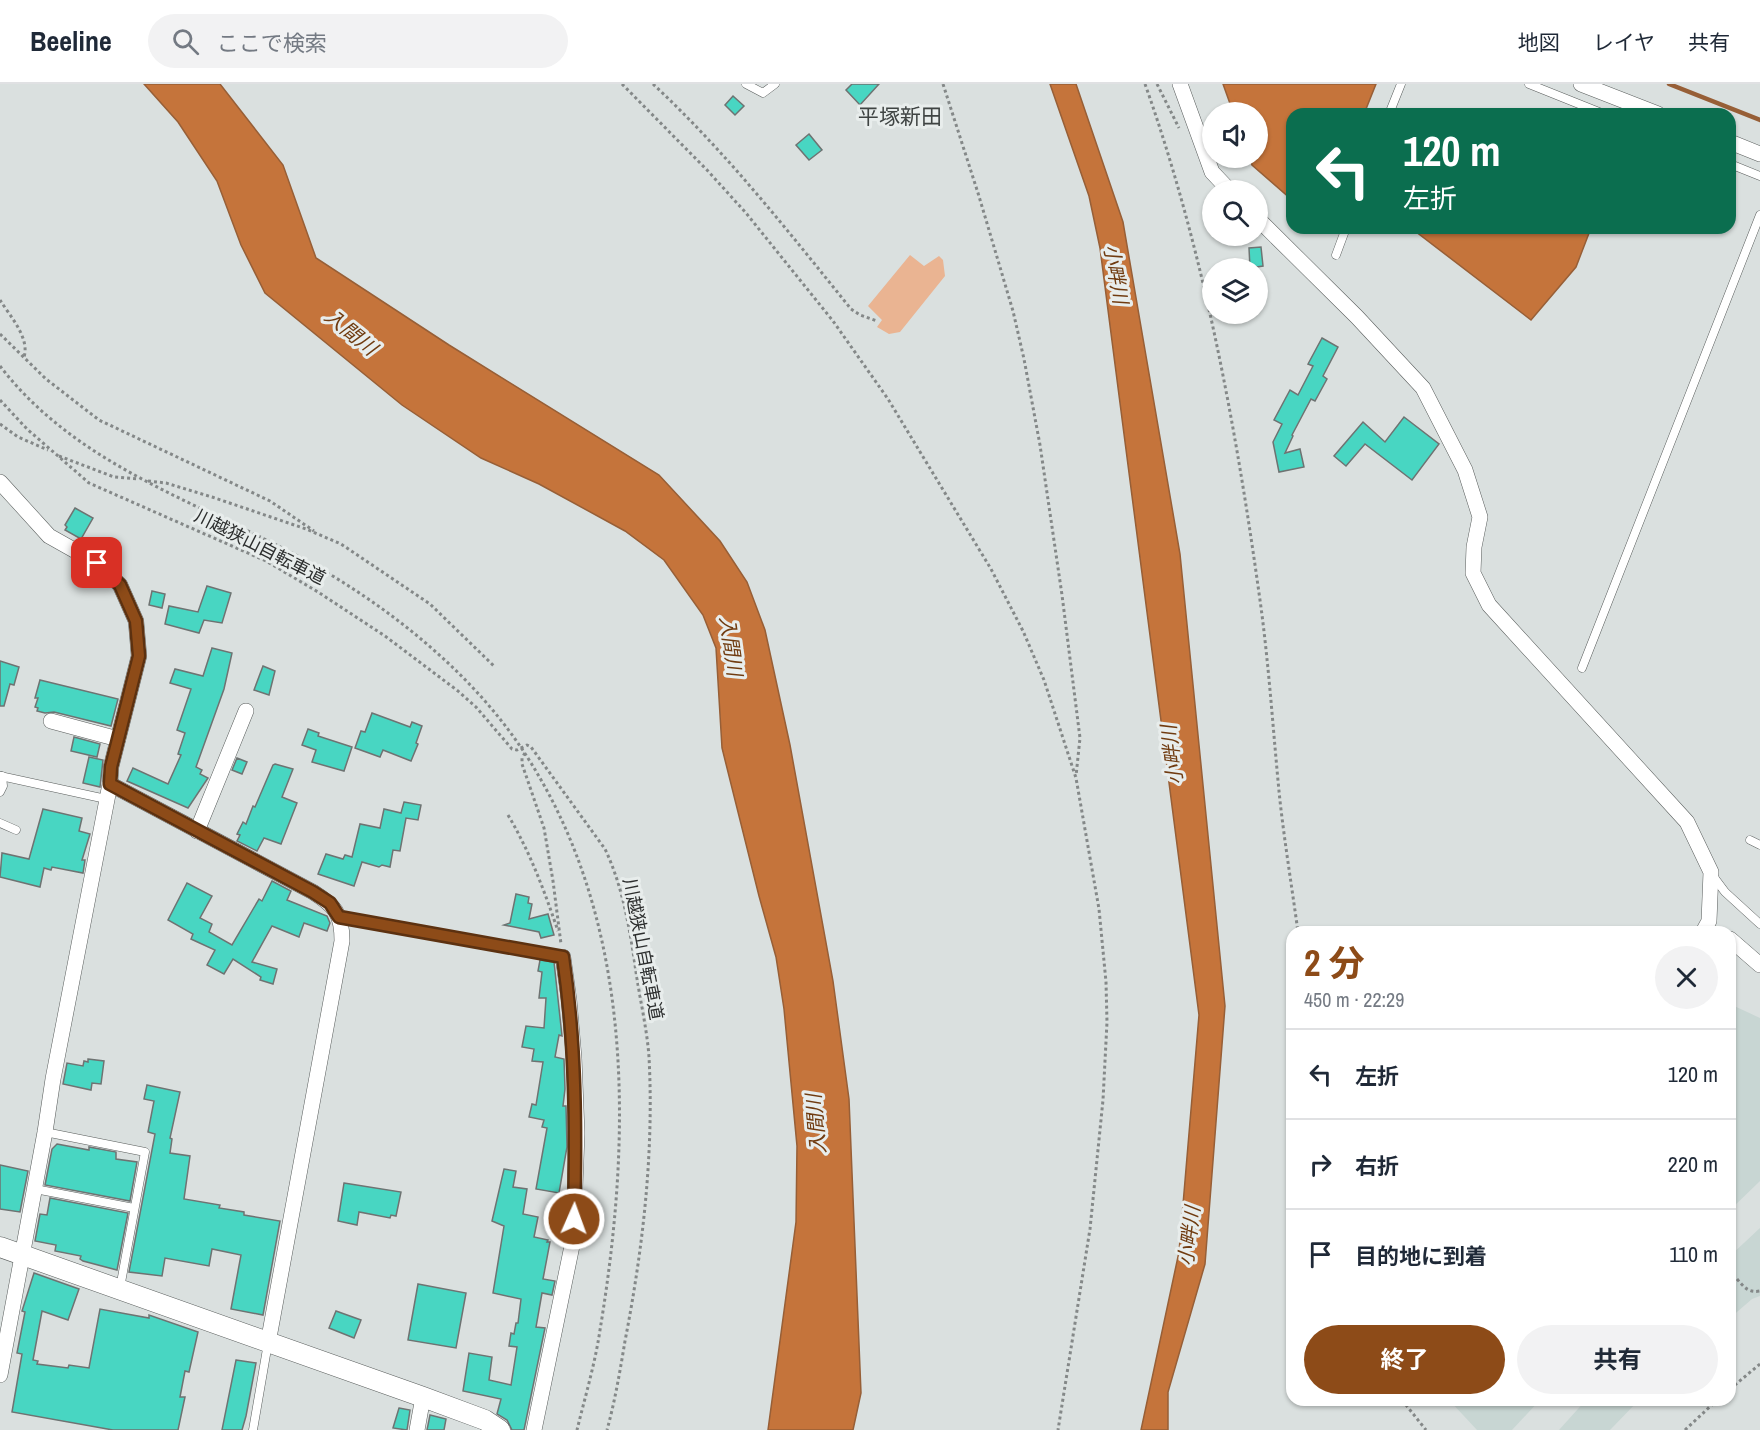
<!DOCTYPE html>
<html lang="ja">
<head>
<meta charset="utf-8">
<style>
  :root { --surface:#fff; --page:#f2f2f3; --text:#1f2937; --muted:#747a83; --line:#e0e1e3; --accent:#8d4b18 }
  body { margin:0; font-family:"Archivo Narrow","Noto Sans JP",sans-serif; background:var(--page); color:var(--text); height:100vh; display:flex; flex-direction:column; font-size:22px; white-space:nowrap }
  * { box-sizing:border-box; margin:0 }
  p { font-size:20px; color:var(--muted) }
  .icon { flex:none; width:33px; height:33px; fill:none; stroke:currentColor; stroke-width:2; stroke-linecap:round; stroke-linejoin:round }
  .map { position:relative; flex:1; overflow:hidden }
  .side { position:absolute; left:1286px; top:842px; width:450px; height:480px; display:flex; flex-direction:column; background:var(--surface); border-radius:18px; box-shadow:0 2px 4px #0004 }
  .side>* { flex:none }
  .guide { position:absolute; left:1286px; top:24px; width:450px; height:126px; border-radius:18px; box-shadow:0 2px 4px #0004; background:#0b6e4f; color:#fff; overflow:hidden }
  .buttons { position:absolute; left:1202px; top:18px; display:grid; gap:12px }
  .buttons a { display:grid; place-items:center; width:66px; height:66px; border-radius:50%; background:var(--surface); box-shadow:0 2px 4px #0004; font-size:30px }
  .pin { position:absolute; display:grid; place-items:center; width:51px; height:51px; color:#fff; margin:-26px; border-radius:12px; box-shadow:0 3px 9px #0006 }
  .me { position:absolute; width:66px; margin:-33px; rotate:2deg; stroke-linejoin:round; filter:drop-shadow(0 0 4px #0008) }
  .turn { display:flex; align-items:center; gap:21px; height:126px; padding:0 18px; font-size:27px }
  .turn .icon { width:78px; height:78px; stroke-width:2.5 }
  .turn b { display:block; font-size:42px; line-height:51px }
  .round { display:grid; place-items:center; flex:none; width:63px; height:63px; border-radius:32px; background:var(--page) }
  .summary { display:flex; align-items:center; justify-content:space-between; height:102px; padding:0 18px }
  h1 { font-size:36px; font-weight:700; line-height:45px; color:var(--accent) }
  .button { display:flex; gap:12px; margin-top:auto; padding:12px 18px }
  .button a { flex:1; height:69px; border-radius:36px; background:var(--accent); color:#fff; font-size:24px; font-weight:700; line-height:69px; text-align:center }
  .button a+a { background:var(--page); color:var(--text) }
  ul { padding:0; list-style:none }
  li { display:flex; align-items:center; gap:18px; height:90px; padding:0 18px; border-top:2px solid var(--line) }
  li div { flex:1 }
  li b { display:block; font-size:22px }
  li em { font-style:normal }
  header { display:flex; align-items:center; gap:36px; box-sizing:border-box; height:84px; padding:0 30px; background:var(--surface); border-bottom:2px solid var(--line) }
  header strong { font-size:28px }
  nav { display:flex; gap:33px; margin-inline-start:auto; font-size:21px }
  .search { width:420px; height:54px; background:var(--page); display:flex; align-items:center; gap:15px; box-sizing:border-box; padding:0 21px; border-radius:33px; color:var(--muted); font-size:22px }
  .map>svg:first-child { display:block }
  .built { fill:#c8d6d3 }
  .green { fill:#eab492 }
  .water { fill:#c5743b; stroke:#975f37; stroke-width:1.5 }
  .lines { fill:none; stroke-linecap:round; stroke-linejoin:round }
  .stream { stroke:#975f37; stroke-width:4.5 }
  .building { fill:#48d6c2; stroke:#6e7372; stroke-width:1.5 }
  .service-casing { stroke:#595d5c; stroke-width:9 }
  .minor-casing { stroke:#595d5c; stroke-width:16 }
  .tertiary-casing { stroke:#595d5c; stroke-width:21 }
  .path { stroke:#848888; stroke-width:3; stroke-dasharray:3 3; stroke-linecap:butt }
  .service { stroke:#fff; stroke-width:8 }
  .minor { stroke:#fff; stroke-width:15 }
  .tertiary { stroke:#fff; stroke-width:20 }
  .route-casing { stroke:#5c3110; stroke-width:15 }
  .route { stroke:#8d4b18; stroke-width:10 }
  .labels { text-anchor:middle; stroke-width:6; stroke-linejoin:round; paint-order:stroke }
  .street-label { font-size:18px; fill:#2c2e2e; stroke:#e8edec }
  .water-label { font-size:20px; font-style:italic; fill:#703b10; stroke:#e8edec }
  .quarter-label { font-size:21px; fill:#3f4443; stroke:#e8edec }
</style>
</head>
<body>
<header>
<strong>Beeline</strong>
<div class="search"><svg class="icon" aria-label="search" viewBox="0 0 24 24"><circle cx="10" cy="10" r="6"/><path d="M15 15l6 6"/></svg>ここで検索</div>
<nav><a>地図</a><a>レイヤ</a><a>共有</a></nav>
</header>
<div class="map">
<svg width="1760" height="1346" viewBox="0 0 1760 1346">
  <rect width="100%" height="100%" fill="#dae0df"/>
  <g class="built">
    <path d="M 1730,920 L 1760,934 L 1760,1097 L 1730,1126 Z"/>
    <path d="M 1760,1144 L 1760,1212 L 1752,1215 L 1730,1234 L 1730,1172 Z"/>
    <path d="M 1449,1316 L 1540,1316 L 1512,1346 L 1477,1346 Z"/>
    <path d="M 1586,1316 L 1639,1316 L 1610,1346 L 1559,1346 Z"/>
  </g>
  <path class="green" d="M 910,171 L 924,182 L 939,172 L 943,176 L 945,192 L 900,248 L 889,250 L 877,243 L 882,236 L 868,222 Z"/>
  <g class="water">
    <path d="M 144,0 L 220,0 L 283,81 L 316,174 L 449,261 L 659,391 L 720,457 L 747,498 L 765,546 L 790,661 L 833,897 L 849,1015 L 861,1309 L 853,1346 L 768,1346 L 796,1138 L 797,1062 L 784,925 L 776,873 L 759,812 L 722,664 L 716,564 L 703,531 L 664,476 L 625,447 L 539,400 L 481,374 L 402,321 L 265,209 L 241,161 L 217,97 L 178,38 Z"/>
    <path d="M 1050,0 L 1076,0 L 1123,138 L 1180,470 L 1225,922 L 1205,1180 L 1168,1308 L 1168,1346 L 1141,1346 L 1179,1168 L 1199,931 L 1100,164 L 1089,112 Z"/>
    <path d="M 1223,0 L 1376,0 L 1364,30 L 1292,30 L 1291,115 L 1252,81 L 1250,74 L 1257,74 L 1257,28 L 1233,28 Z"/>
    <path d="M 1411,144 L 1591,144 L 1576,183 L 1531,236 Z"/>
  </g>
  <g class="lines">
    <path class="stream" d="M 1669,0 L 1760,36"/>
  </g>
  <g class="building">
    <path d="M 852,0 L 879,0 L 860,21 L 846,6 Z"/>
    <path d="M 733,12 L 744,22 L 735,31 L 725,21 Z"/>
    <path d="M 809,50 L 822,66 L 809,76 L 796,61 Z"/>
    <path d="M 1261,163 L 1263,182 L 1250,184 L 1249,164 Z"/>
    <path d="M 1322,254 L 1338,263 L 1323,292 L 1327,295 L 1315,317 L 1311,315 L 1292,351 L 1293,352 L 1285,369 L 1300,365 L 1304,383 L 1279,388 L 1273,358 L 1282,340 L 1274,336 L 1290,306 L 1298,311 L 1313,282 L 1308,280 Z"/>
    <path d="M 1404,333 L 1439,360 L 1412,396 L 1365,360 L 1346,382 L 1334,372 L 1363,338 L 1385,358 Z"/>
    <path d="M 75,424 L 93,434 L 81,455 L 65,446 L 67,443 L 65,441 Z"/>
    <path d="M 207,502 L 231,509 L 222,539 L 204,536 L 199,549 L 165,540 L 169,522 L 198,528 Z"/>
    <path d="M 152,507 L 165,510 L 162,524 L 149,521 Z"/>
    <path d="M 212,564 L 232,569 L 224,605 L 196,683 L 202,686 L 200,690 L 208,694 L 188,724 L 127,697 L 133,684 L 168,700 L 181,671 L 178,670 L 185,649 L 177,646 L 191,605 L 170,599 L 175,585 L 203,592 Z"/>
    <path d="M 0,577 L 19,583 L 14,601 L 10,600 L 4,622 L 0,622 Z"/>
    <path d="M 263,582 L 275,587 L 269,611 L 254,606 Z"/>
    <path d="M 40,596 L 118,615 L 111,642 L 54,628 L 45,629 L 37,627 L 38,624 L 35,623 L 38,614 L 35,614 Z"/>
    <path d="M 372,629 L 410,643 L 412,638 L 422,642 L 416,659 L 418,660 L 411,677 L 383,666 L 380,673 L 355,664 L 361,647 L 365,648 Z"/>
    <path d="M 308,645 L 319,649 L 318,652 L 352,663 L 344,687 L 312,678 L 316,666 L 302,661 Z"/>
    <path d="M 74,653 L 100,660 L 97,673 L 71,667 Z"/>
    <path d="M 89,673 L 103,676 L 100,703 L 83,699 Z"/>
    <path d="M 237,674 L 247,678 L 242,690 L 232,686 Z"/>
    <path d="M 275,680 L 293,685 L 282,713 L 297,719 L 281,760 L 264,754 L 257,767 L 237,757 L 240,751 L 237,750 L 243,738 L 246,740 L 253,722 L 255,723 L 273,681 Z"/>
    <path d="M 404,718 L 421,721 L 418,736 L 406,734 L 400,767 L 393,766 L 390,783 L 382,781 L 379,783 L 362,778 L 354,802 L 318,790 L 326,770 L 343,775 L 345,771 L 352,773 L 360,740 L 380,744 L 384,725 L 401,729 Z"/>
    <path d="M 43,725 L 82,734 L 79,747 L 90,750 L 82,776 L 85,776 L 83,789 L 52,783 L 51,786 L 44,784 L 40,803 L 0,793 L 2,769 L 29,775 Z"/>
    <path d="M 272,797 L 291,807 L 287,816 L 327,832 L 330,839 L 327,847 L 304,839 L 299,853 L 272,842 L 252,878 L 277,885 L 273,900 L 260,896 L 261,893 L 233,875 L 224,890 L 207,881 L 215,866 L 191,855 L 193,850 L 168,836 L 187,799 L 212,812 L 200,834 L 212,840 L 209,848 L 232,861 L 259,815 L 262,817 Z"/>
    <path d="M 516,810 L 529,813 L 528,819 L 532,820 L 529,835 L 548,830 L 554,851 L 541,854 L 539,848 L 504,841 L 510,839 Z"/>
    <path d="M 540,876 L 554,878 L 562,952 L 559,951 L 555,973 L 564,975 L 565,1005 L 563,1022 L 566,1022 L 567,1063 L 559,1109 L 536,1105 L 547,1044 L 542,1043 L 544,1036 L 529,1033 L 532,1020 L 536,1021 L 543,978 L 532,977 L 534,965 L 522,963 L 526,942 L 544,944 L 546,914 L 539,914 L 542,888 L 538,887 Z"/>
    <path d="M 88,975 L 104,977 L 101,1000 L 92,999 L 91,1006 L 63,1000 L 67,979 L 83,982 L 84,977 L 88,978 Z"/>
    <path d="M 147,1001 L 180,1008 L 170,1054 L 172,1055 L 170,1069 L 190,1072 L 184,1115 L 220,1121 L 219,1124 L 244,1128 L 244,1131 L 280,1137 L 263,1231 L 231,1225 L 241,1171 L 212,1165 L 209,1182 L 165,1174 L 162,1192 L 129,1188 L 155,1050 L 148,1048 L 154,1017 L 144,1015 Z"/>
    <path d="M 57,1060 L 89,1066 L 89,1063 L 116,1068 L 116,1075 L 137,1078 L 130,1117 L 45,1101 L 52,1065 Z"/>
    <path d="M 0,1081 L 28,1087 L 20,1128 L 0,1125 Z"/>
    <path d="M 504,1085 L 516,1087 L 513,1103 L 527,1105 L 523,1130 L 538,1133 L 534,1153 L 548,1156 L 547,1158 L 550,1158 L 543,1195 L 555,1197 L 552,1211 L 542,1209 L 536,1243 L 545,1244 L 524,1346 L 512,1346 L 507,1336 L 497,1330 L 501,1315 L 463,1307 L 469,1269 L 492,1273 L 489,1296 L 511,1301 L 517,1263 L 509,1262 L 511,1249 L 514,1250 L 516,1239 L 518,1239 L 521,1215 L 493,1209 L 504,1142 L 492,1137 Z"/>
    <path d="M 344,1099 L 401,1108 L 396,1132 L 391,1131 L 390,1134 L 359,1128 L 357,1141 L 338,1137 Z"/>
    <path d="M 50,1114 L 128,1129 L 117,1186 L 83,1177 L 80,1175 L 81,1172 L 55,1167 L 56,1161 L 35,1157 L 40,1130 L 47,1131 Z"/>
    <path d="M 34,1189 L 79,1205 L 68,1236 L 42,1227 L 33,1276 L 38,1277 L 37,1280 L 68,1284 L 69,1281 L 89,1284 L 100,1225 L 149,1234 L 149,1231 L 198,1248 L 189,1288 L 185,1287 L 180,1313 L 185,1313 L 178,1346 L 113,1346 L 12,1328 L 22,1270 L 17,1269 L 25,1228 L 22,1227 Z"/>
    <path d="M 418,1200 L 466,1209 L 456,1264 L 408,1256 Z"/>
    <path d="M 336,1227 L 361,1236 L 354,1254 L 329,1244 Z"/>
    <path d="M 236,1276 L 256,1279 L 246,1332 L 242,1346 L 222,1346 Z"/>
    <path d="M 399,1324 L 410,1326 L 407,1346 L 393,1344 Z"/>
    <path d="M 430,1331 L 446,1335 L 444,1346 L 427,1346 Z"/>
  </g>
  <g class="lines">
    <defs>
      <g id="service">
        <path d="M 746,0 L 763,9 L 775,0"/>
        <path d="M 1529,0 L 1604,30"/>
        <path d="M 1389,30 L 1401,0"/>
        <path d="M 1730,80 L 1760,92"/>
        <path d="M 1336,171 L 1346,144"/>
        <path d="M 1582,584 L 1760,131"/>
        <path d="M 0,692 L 106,715"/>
        <path d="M 0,708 L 3,702 L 2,692"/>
        <path d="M 0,739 L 16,746"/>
        <path d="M 1750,756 L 1760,761"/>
        <path d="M 1713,792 L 1725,808 L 1760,840"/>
        <path d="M 339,833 L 563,873"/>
        <path d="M 45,1048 L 145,1068 L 120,1204"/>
        <path d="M 35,1105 L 134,1124"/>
        <path d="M 253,1346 L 268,1259"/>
      </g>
      <g id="minor">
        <path d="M 1180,0 L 1212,88 L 1229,106"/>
        <path d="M 1581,0 L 1658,30"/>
        <path d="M 1730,58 L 1760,70"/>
        <path d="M 1257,134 L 1357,233 L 1423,304 L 1465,386 L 1480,433 L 1474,463 L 1473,489 L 1489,521 L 1687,738 L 1711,788 L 1709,837 L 1703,848"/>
        <path d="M 0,398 L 49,452 L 97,479 L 120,501 L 136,537 L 139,572 L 111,683 L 110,700 L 53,995 L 45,1048 L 0,1291"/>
        <path d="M 51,637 L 118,655"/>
        <path d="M 110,700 L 313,808 C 335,822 342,829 342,857 L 268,1259"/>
        <path d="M 197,747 L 246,627"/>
        <path d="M 1730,855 L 1760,881"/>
        <path d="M 417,1346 L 423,1313"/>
        <path d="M 534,1346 L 573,1157 L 577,1049 L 574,974 L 569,916 L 563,873"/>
      </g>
      <path id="tertiary" d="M 0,1163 L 423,1313 L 485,1336 L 500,1346"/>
    </defs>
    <use href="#service" class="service-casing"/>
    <use href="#minor" class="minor-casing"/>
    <use href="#tertiary" class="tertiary-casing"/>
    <g class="path">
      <path d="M 622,0 L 707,86 L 746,129 L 833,237 L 888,315 L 991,485 L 1023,547 L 1044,596 L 1076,694 L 1099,825 L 1106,898 L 1107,938 L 1103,1016 L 1090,1145 L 1058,1346"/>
      <path d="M 653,0 C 726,68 788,147 851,225 L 860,231 L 877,237"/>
      <path d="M 943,0 L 978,109 L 1013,227 L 1024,275 L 1040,361 L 1062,511 L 1080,654 L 1076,692"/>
      <path d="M 1145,0 C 1203,164 1235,337 1259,509 C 1269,578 1273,648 1280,717 C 1285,761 1292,804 1298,848"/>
      <path d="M 1157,0 L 1179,44"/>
      <path d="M 0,216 C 10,232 30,254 24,273"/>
      <path d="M 0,250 L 46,295 L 99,336 L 270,417 L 314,447"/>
      <path d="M 0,282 C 79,385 206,420 314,481 C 393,526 471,589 522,665 C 636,836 632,1052 600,1246 C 595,1280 585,1313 577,1346"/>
      <path d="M 0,316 L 27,345 L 89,399 L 266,477 L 318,508 L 385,552 L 458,607 L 476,623 L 512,665 L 517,666 L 527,661 L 531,663 L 605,765 C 623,803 630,846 636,888 C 640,916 647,945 649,973 C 654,1068 643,1164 625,1257 C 620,1287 615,1317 607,1346"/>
      <path d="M 0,340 L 18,353 L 48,366"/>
      <path d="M 59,372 L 114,393 L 138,395"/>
      <path d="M 148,397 L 166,399 L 212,413 L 306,445 L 341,460 L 430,520 L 495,583"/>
      <path d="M 525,669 L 522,674 L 522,680 L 544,744 L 553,797 L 561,860"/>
      <path d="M 508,731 C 530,768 544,806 558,847"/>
      <path d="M 1737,1195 C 1744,1203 1748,1209 1760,1207"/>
      <path d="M 1730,1305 L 1760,1280"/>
      <path d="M 1402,1316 L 1426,1346"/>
      <path d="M 1685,1346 L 1717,1316"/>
    </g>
    <use href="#service" class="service"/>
    <use href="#minor" class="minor"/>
    <use href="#tertiary" class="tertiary"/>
  </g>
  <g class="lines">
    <defs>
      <path id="route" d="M 97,479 L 120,501 L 136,537 L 139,572 L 111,683 L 110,700 L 313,808 L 330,819 L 339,833 L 563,873 C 576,961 576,1047 574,1135"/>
    </defs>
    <use href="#route" class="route-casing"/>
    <use href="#route" class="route"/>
  </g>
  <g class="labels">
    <g class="street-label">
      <text transform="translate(260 463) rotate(27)" y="6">川越狭山自転車道</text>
      <text transform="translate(643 865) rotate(79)" y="6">川越狭山自転車道</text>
    </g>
    <g class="water-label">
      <text transform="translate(1116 190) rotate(80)" y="7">小畔川</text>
      <text transform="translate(351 248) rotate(39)" y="7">入間川</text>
      <text transform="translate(731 562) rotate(82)" y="7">入間川</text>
      <text transform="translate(1172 671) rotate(-97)" y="7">小畔川</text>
      <text transform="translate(816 1040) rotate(-95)" y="7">入間川</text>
      <text transform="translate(1189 1152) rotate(-83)" y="7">小畔川</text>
    </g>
    <g class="quarter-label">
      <text x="900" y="40">平塚新田</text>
    </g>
  </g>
</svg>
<div class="buttons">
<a><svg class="icon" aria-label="sound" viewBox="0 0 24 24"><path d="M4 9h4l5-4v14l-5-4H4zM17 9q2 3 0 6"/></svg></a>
<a><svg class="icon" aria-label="search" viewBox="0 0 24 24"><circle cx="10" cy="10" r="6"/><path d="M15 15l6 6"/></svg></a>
<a><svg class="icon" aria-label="layers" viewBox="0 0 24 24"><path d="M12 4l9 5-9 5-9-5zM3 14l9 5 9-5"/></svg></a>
</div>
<div class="pin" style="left:97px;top:479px;background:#d93025"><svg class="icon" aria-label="arrive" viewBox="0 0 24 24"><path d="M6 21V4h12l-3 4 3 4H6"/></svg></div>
<svg class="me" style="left:574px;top:1135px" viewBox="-20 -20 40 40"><circle r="17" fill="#8d4b18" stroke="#fff" stroke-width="3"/><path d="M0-11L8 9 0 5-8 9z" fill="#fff"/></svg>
<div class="guide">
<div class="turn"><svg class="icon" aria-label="left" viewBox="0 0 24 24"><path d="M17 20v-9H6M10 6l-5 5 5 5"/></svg><div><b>120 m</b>左折</div></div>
</div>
<section class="side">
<div class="summary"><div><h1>2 分</h1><p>450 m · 22:29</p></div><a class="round"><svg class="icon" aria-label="close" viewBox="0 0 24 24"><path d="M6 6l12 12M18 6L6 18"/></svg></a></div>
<ul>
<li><svg class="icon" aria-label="left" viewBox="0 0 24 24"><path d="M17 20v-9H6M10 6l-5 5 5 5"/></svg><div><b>左折</b></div><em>120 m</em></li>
<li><svg class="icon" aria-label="right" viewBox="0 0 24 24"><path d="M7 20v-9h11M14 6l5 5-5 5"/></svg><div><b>右折</b></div><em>220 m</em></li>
<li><svg class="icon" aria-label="arrive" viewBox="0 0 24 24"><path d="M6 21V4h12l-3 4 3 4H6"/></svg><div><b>目的地に到着</b></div><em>110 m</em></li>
</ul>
<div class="button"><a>終了</a><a>共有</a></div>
</section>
</div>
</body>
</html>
